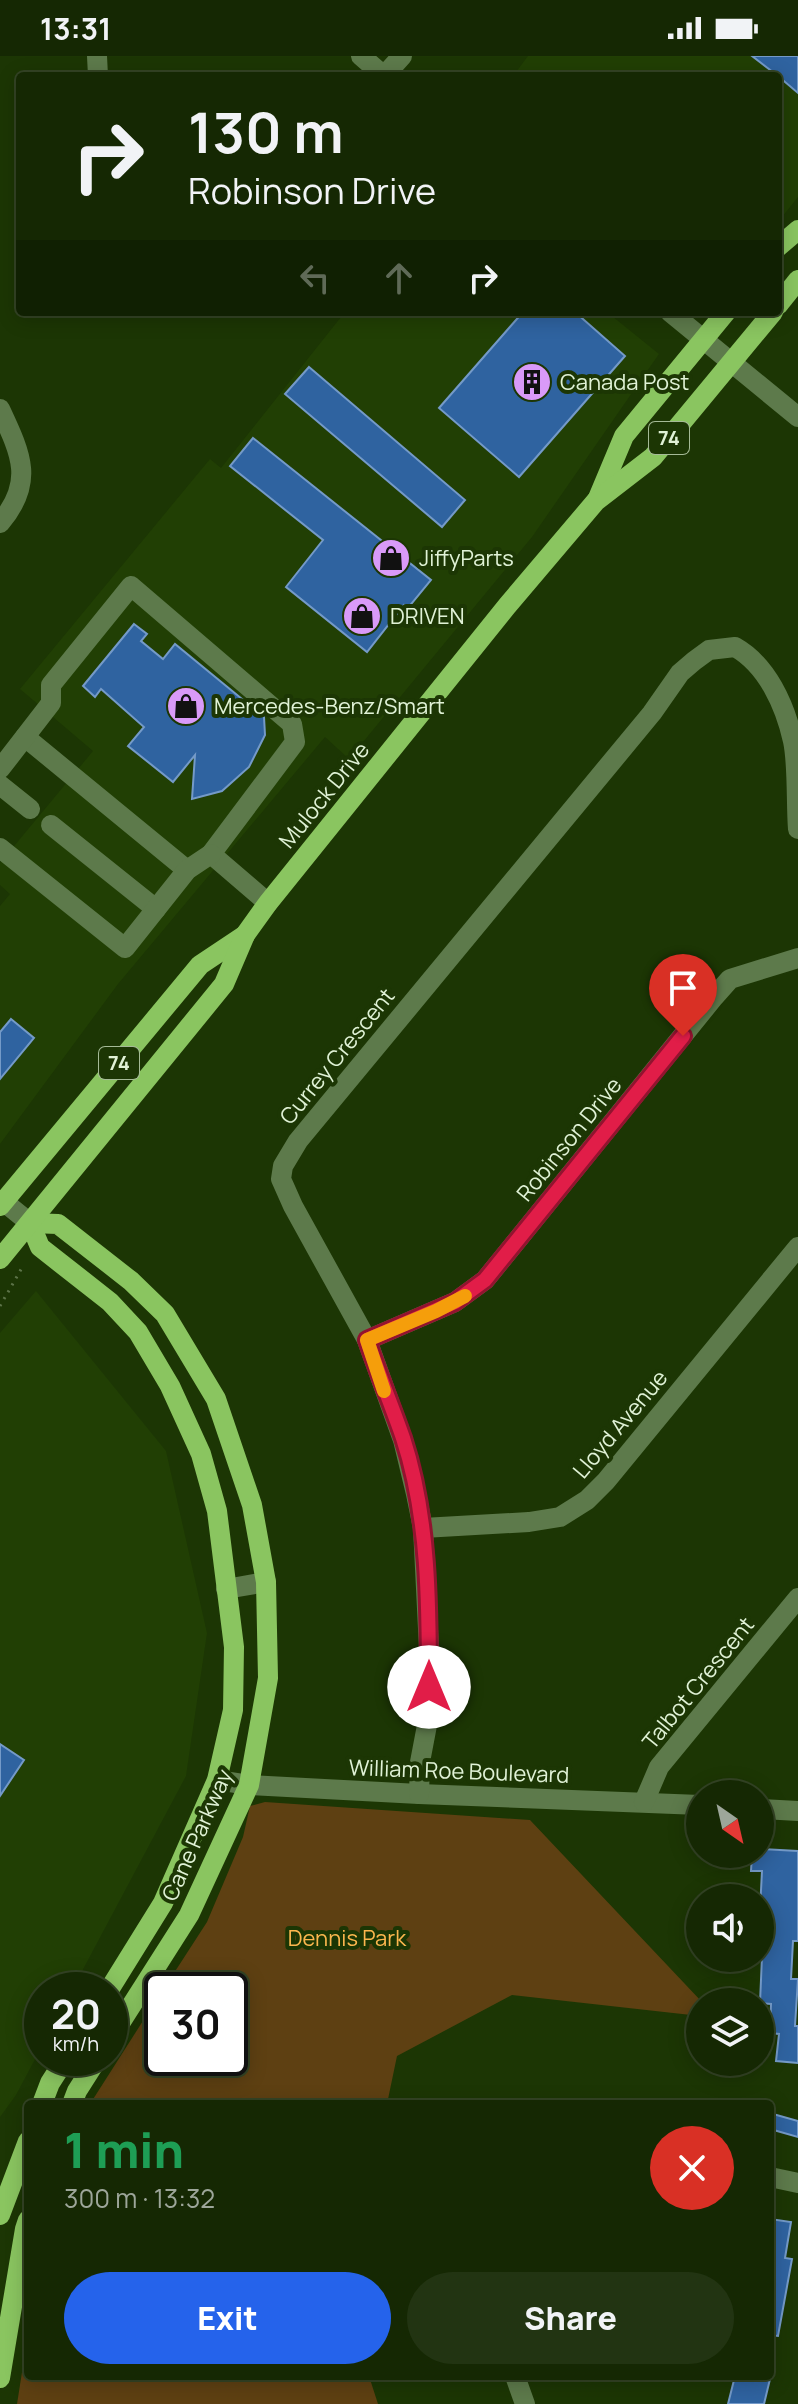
<!DOCTYPE html>
<html lang="en">
<head>
<meta charset="utf-8">
<style>
  :root { --surface:#152803; --page:#223412; --text:#f1f3f6; --muted:#9da69a; --line:#344425; --accent:#2563eb }
  body { margin:0; font-family:Manrope,sans-serif; background:var(--page); color:var(--text); height:100vh; display:flex; flex-direction:column; font-size:30px; white-space:nowrap }
  * { box-sizing:border-box; margin:0 }
  p { font-size:26px; color:var(--muted) }
  .icon { flex:none; width:44px; height:44px; fill:none; stroke:currentColor; stroke-width:2; stroke-linecap:round; stroke-linejoin:round }
  .map { position:relative; flex:1; overflow:hidden }
  .side { position:absolute; left:24px; top:2044px; width:750px; height:280px; display:flex; flex-direction:column; background:var(--surface); border-radius:8px; box-shadow:0 4px 20px #0003,0 0 0 2px var(--line) }
  .side>* { flex:none }
  .banner { position:absolute; left:16px; top:16px; width:766px; height:244px; border-radius:8px; box-shadow:0 4px 20px #0003,0 0 0 2px var(--line); background:#152803; color:var(--text); overflow:hidden }
  .needle { width:52px; rotate:146deg }
  .buttons { position:absolute; left:686px; top:1724px; display:grid; gap:16px }
  .buttons a { display:grid; place-items:center; width:88px; height:88px; border-radius:50%; background:var(--surface); box-shadow:0 4px 20px #0003,0 0 0 2px var(--line); font-size:40px }
  .speed { position:absolute; left:24px; top:1916px; display:flex; gap:16px; font-size:40px; font-weight:700; text-align:center }
  .speed>* { display:grid; place-content:center; width:104px; height:104px; border-radius:50%; background:var(--surface); box-shadow:0 4px 20px #0003,0 0 0 2px var(--line); line-height:1 }
  .speed small { font-size:20px; font-weight:400 }
  .speed .limit { border:4px solid #111; border-radius:12px; background:#fff; color:#111 }
  .pin { position:absolute; display:grid; place-items:center; width:68px; height:68px; color:#fff; margin:-82px -34px; border-radius:50% 50% 50% 0; rotate:-45deg; box-shadow:0 0 8px #0007 }
  .pin .icon { rotate:45deg }
  .me { position:absolute; width:88px; margin:-44px; rotate:0deg; stroke-linejoin:round; filter:drop-shadow(0 0 6px #0008) }
  .turn { display:flex; align-items:center; gap:28px; height:168px; padding:0 40px; font-size:36px }
  .turn .icon { width:104px; height:104px; stroke-width:2.5 }
  .turn b { display:block; font-size:56px; line-height:68px }
  .lanes { display:flex; align-items:center; height:76px; padding:0 40px; background:#0003; justify-content:center; gap:40px; direction:ltr }
  .lanes .off { opacity:.35 }
  .round { display:grid; place-items:center; flex:none; width:84px; height:84px; border-radius:42px; background:var(--page) }
  .headline { display:flex; align-items:center; justify-content:space-between; height:136px; padding:0 40px }
  h1 { font-size:48px; font-weight:800; line-height:60px; color:#1e9e55 }
  .action { display:flex; gap:16px; margin-top:auto; padding:16px 40px }
  .action a { flex:1; height:92px; border-radius:48px; background:var(--accent); color:#fff; font-size:32px; font-weight:800; line-height:92px; text-align:center }
  .action a+a { background:var(--page); color:var(--text) }
  .status { display:flex; justify-content:space-between; align-items:center; height:56px; padding:0 40px; background:var(--surface); direction:ltr }
  .status svg { height:22px; fill:currentColor }
  .map>svg:first-child { display:block }
  .built { fill:#213f04 }
  .green { fill:#5e4012 }
  .building { fill:#2f63a0; stroke:#749ac8; stroke-width:2 }
  .lines { fill:none; stroke-linecap:round; stroke-linejoin:round }
  .path { stroke:#5c7348; stroke-width:3; stroke-dasharray:2 6; stroke-linecap:butt }
  .minor { stroke:#5d7a4b; stroke-width:20 }
  .major { stroke:#8ac560; stroke-width:20 }
  .route-casing { stroke:#92132f; stroke-width:20 }
  .route { stroke:#e11d48; stroke-width:14 }
  .slow { stroke:#f59e0b; stroke-width:14 }
  .labels { text-anchor:middle; stroke-width:8; stroke-linejoin:round; paint-order:stroke }
  .shield { fill:#1c3604; stroke:#a5ba97; stroke-width:2 }
  .shield-label { font-size:20px; font-weight:bold; fill:#e0f2d6 }
  .poi-label { font-size:22px; fill:#e0f2d6; stroke:#1c3604; text-anchor:start }
  .street-label { font-size:22px; fill:#e0f2d6; stroke:#1c3604 }
  .park-label { font-size:22px; fill:#fcb64e; stroke:#1c3604 }
</style>
</head>
<body>
<div class="status"><b>13:31</b><svg viewBox="0 0 49 12"><path d="M0 12V9h3v3zM5 12V6h3v6zM10 12V3h3v9zM15 12V0h3v12zM26 1h20v11H26zM47 4h2v5h-2z"/></svg></div>
<div class="map">
<svg width="798" height="2348" viewBox="0 0 798 2348">
  <rect width="100%" height="100%" fill="#1c3604"/>
  <g class="built">
    <path d="M 528,0 L 798,0 L 798,141 L 778,166 L 778,20 L 513,20 Z"/>
    <path d="M 345,256 L 607,256 L 659,298 L 532,481 L 349,703 L 325,681 L 118,928 L 0,1088 L 0,850 L 10,838 L 0,829 L 0,807 L 93,695 L 20,633 L 210,403 L 221,412 Z"/>
    <path d="M 36,1235 L 166,1395 L 207,1577 L 186,1720 L 72,1934 L 42,1934 L 42,1990 L 16,2039 L 0,2061 L 0,1277 Z"/>
  </g>
  <g class="green">
    <path d="M 265,1746 L 530,1764 L 702,1946 L 700,1946 L 700,1960 L 512,1939 L 397,2000 L 387,2048 L 90,2048 L 162,1935 L 162,2002 L 230,2002 L 230,1934 L 163,1934 L 207,1866 L 243,1781 L 250,1750 Z"/>
    <path d="M 28,2278 L 28,2320 L 369,2320 L 378,2348 L 17,2348 Z"/>
  </g>
  <g class="building">
    <path d="M 752,0 L 798,0 L 798,37 L 778,20 Z"/>
    <path d="M 523,256 L 575,256 L 625,300 L 519,421 L 439,352 Z"/>
    <path d="M 309,311 L 465,444 L 442,471 L 285,338 Z"/>
    <path d="M 253,382 L 431,524 L 408,552 L 404,549 L 367,596 L 286,531 L 323,484 L 230,410 Z"/>
    <path d="M 134,568 L 147,578 L 141,585 L 163,603 L 175,588 L 264,661 L 265,679 L 249,711 L 222,735 L 192,743 L 195,699 L 173,726 L 128,690 L 144,671 L 101,633 L 95,641 L 83,630 Z"/>
    <path d="M 11,963 L 34,982 L 0,1023 L 0,976 Z"/>
    <path d="M 0,1688 L 24,1704 L 0,1740 Z"/>
    <path d="M 760,1793 L 798,1795 L 798,1885 L 793,1885 L 791,1923 L 798,1923 L 795,1970 L 798,1970 L 798,2007 L 776,2005 L 779,1978 L 770,1977 L 771,1948 L 760,1947 L 764,1854 L 760,1854 L 762,1815 L 751,1815 L 752,1798 L 760,1798 Z"/>
    <path d="M 773,2058 L 798,2065 L 798,2081 L 770,2073 Z"/>
    <path d="M 770,2163 L 791,2166 L 785,2202 L 792,2203 L 778,2280 L 770,2279 Z"/>
    <path d="M 735,2320 L 754,2320 L 770,2323 L 764,2348 L 728,2348 Z"/>
  </g>
  <g class="lines">
    <path class="path" d="M 0,1250 L 23,1210"/>
    <g class="minor">
      <path d="M 97,0 L 98,20"/>
      <path d="M 361,0 L 384,20"/>
      <path d="M 384,20 L 402,0"/>
      <path d="M 670,256 L 798,361"/>
      <path d="M 0,353 C 21,398 35,426 0,467"/>
      <path d="M 25,681 L 187,814"/>
      <path d="M 0,713 L 51,647 L 51,629 L 131,530 L 292,668 L 295,686 L 211,798 L 268,847"/>
      <path d="M 0,729 L 30,753"/>
      <path d="M 51,769 L 156,853"/>
      <path d="M 0,792 L 125,892 L 187,814 L 211,798"/>
      <path d="M 4,1146 L 30,1167"/>
      <path d="M 367,1284 L 455,1246 L 485,1224 L 714,941 L 730,923 L 798,902"/>
      <path d="M 423,1472 L 529,1466 L 560,1461 L 587,1444 L 606,1425 L 798,1191"/>
      <path d="M 226,1533 L 266,1526"/>
      <path d="M 217,1724 L 249,1729 L 419,1738 L 700,1749"/>
      <path d="M 419,1738 L 420,1706 L 428,1664 L 429,1593 L 423,1472 L 416,1438 L 403,1384 L 367,1284 L 293,1150 L 281,1123 L 283,1110 L 298,1085 L 652,657 L 680,617 L 694,605 L 709,594 L 735,591 C 767,609 785,649 793,685 C 798,708 796,747 798,773"/>
      <path d="M 644,1746 L 659,1711 L 798,1542"/>
      <path d="M 760,1753 L 798,1755"/>
      <path d="M 770,2121 L 798,2127"/>
      <path d="M 515,2320 L 525,2348"/>
    </g>
    <g class="major">
      <path d="M 778,191 L 798,174"/>
      <path d="M 778,249 L 798,224"/>
      <path d="M 598,442 L 624,380 L 726,256"/>
      <path d="M 0,1150 L 200,909 L 245,879"/>
      <path d="M 30,1167 L 58,1168 L 131,1225 L 165,1258 L 216,1343 L 252,1449 L 266,1526 L 268,1622 L 249,1729 L 189,1859 L 110,1983"/>
      <path d="M 30,1167 L 40,1191 L 110,1246 L 138,1276 L 170,1330 L 201,1398 L 217,1455 L 234,1591 L 233,1654 L 217,1724 L 163,1847 L 109,1934"/>
      <path d="M 0,1203 L 224,928 L 245,879 L 268,847 L 507,550 L 596,445 L 653,401 L 773,256"/>
      <path d="M 42,2048 L 50,2027 L 66,2002"/>
      <path d="M 72,2048 L 77,2035 L 98,2002"/>
      <path d="M 0,2159 L 28,2085"/>
      <path d="M 0,2322 L 25,2173 L 28,2164"/>
    </g>
  </g>
  <g class="lines">
    <defs>
      <path id="route" d="M 429,1631 C 429,1549 429,1461 403,1382 C 392,1350 378,1317 367,1284 L 455,1246 L 485,1224 L 683,980"/>
    </defs>
    <use href="#route" class="route-casing"/>
    <use href="#route" class="route"/>
    <path class="slow" d="M 384,1335 L 367,1284 L 436,1255 L 465,1240"/>
  </g>
  <defs>
    <symbol id="building-disc" viewBox="-11 -11 22 22"><circle r="9.5" fill="#d99af8" stroke="#1c3604"/><path d="M-4-6H4V6H1V3H-1V6H-4ZM-2.5-4.3h1.7v1.8h-1.7ZM.8-4.3h1.7v1.8H.8ZM-2.5-1h1.7V.8h-1.7ZM.8-1h1.7V.8H.8Z" fill="#111"/></symbol>
    <symbol id="shop-disc" viewBox="-11 -11 22 22"><circle r="9.5" fill="#d99af8" stroke="#1c3604"/><path d="M-5-2.5h2.3a2.7 3.5 0 0 1 5.4 0H5L5.5 6h-11ZM-1.5-2.5h3a1.5 2.3 0 0 0-3 0Z" fill="#111"/></symbol>
  </defs>
  <g fill-rule="evenodd">
    <use href="#building-disc" x="510" y="304" width="44" height="44"/>
    <use href="#shop-disc" x="369" y="480" width="44" height="44"/>
    <use href="#shop-disc" x="340" y="538" width="44" height="44"/>
    <use href="#shop-disc" x="164" y="628" width="44" height="44"/>
  </g>
  <g class="labels">
    <g class="shield">
      <rect x="649" y="366" width="40" height="32" rx="6"/>
      <rect x="99" y="991" width="40" height="32" rx="6"/>
    </g>
    <g class="shield-label">
      <text x="669" y="389">74</text>
      <text x="119" y="1014">74</text>
    </g>
    <g class="poi-label">
      <text x="560" y="334">Canada Post</text>
      <text x="419" y="510">JiffyParts</text>
      <text x="390" y="568">DRIVEN</text>
      <text x="214" y="658">Mercedes-Benz/Smart</text>
    </g>
    <g class="street-label">
      <text transform="translate(324 739) rotate(-51)" y="8">Mulock Drive</text>
      <text transform="translate(337 1000) rotate(-51)" y="8">Currey Crescent</text>
      <text transform="translate(569 1083) rotate(-51)" y="8">Robinson Drive</text>
      <text transform="translate(620 1368) rotate(-50)" y="8">Lloyd Avenue</text>
      <text transform="translate(698 1627) rotate(-51)" y="8">Talbot Crescent</text>
      <text transform="translate(459 1715) rotate(2)" y="8">William Roe Boulevard</text>
      <text transform="translate(197 1779) rotate(-66)" y="8">Cane Parkway</text>
    </g>
    <g class="park-label">
      <text x="347" y="1890">Dennis Park</text>
    </g>
  </g>
</svg>
<div class="buttons">
<a><svg class="needle" viewBox="-14 -14 28 28"><path d="M0-13l5 13h-10z" fill="#e53935"/><path d="M0 13l5-13h-10z" fill="#9da69a"/></svg></a>
<a><svg class="icon" aria-label="sound" viewBox="0 0 24 24"><path d="M4 9h4l5-4v14l-5-4H4zM17 9q2 3 0 6"/></svg></a>
<a><svg class="icon" aria-label="layers" viewBox="0 0 24 24"><path d="M12 4l9 5-9 5-9-5zM3 14l9 5 9-5"/></svg></a>
</div>
<div class="speed"><div>20<small>km/h</small></div><div class="limit">30</div></div>
<div class="pin" style="left:683px;top:980px;background:#d93025"><svg class="icon" aria-label="arrive" viewBox="0 0 24 24"><path d="M6 21V4h12l-3 4 3 4H6"/></svg></div>
<svg class="me" style="left:429px;top:1631px" viewBox="-20 -20 40 40"><circle r="19" fill="#fff"/><path d="M0-13L10 11 0 6-10 11z" fill="#e11d48"/></svg>
<div class="banner">
<div class="turn"><svg class="icon" aria-label="right" viewBox="0 0 24 24"><path d="M7 20v-9h11M14 6l5 5-5 5"/></svg><div><b>130 m</b>Robinson Drive</div></div>
<div class="lanes"><svg class="icon off" aria-label="left" viewBox="0 0 24 24"><path d="M17 20v-9H6M10 6l-5 5 5 5"/></svg><svg class="icon off" aria-label="ahead" viewBox="0 0 24 24"><path d="M12 20V5M6 11l6-6 6 6"/></svg><svg class="icon" aria-label="right" viewBox="0 0 24 24"><path d="M7 20v-9h11M14 6l5 5-5 5"/></svg></div>
</div>
<section class="side">
<div class="headline"><div><h1>1 min</h1><p>300 m · 13:32</p></div><a class="round" style="background:#d93025;color:#fff"><svg class="icon" aria-label="close" viewBox="0 0 24 24"><path d="M6 6l12 12M18 6L6 18"/></svg></a></div>
<div class="action"><a>Exit</a><a>Share</a></div>
</section>
</div>
</body>
</html>
